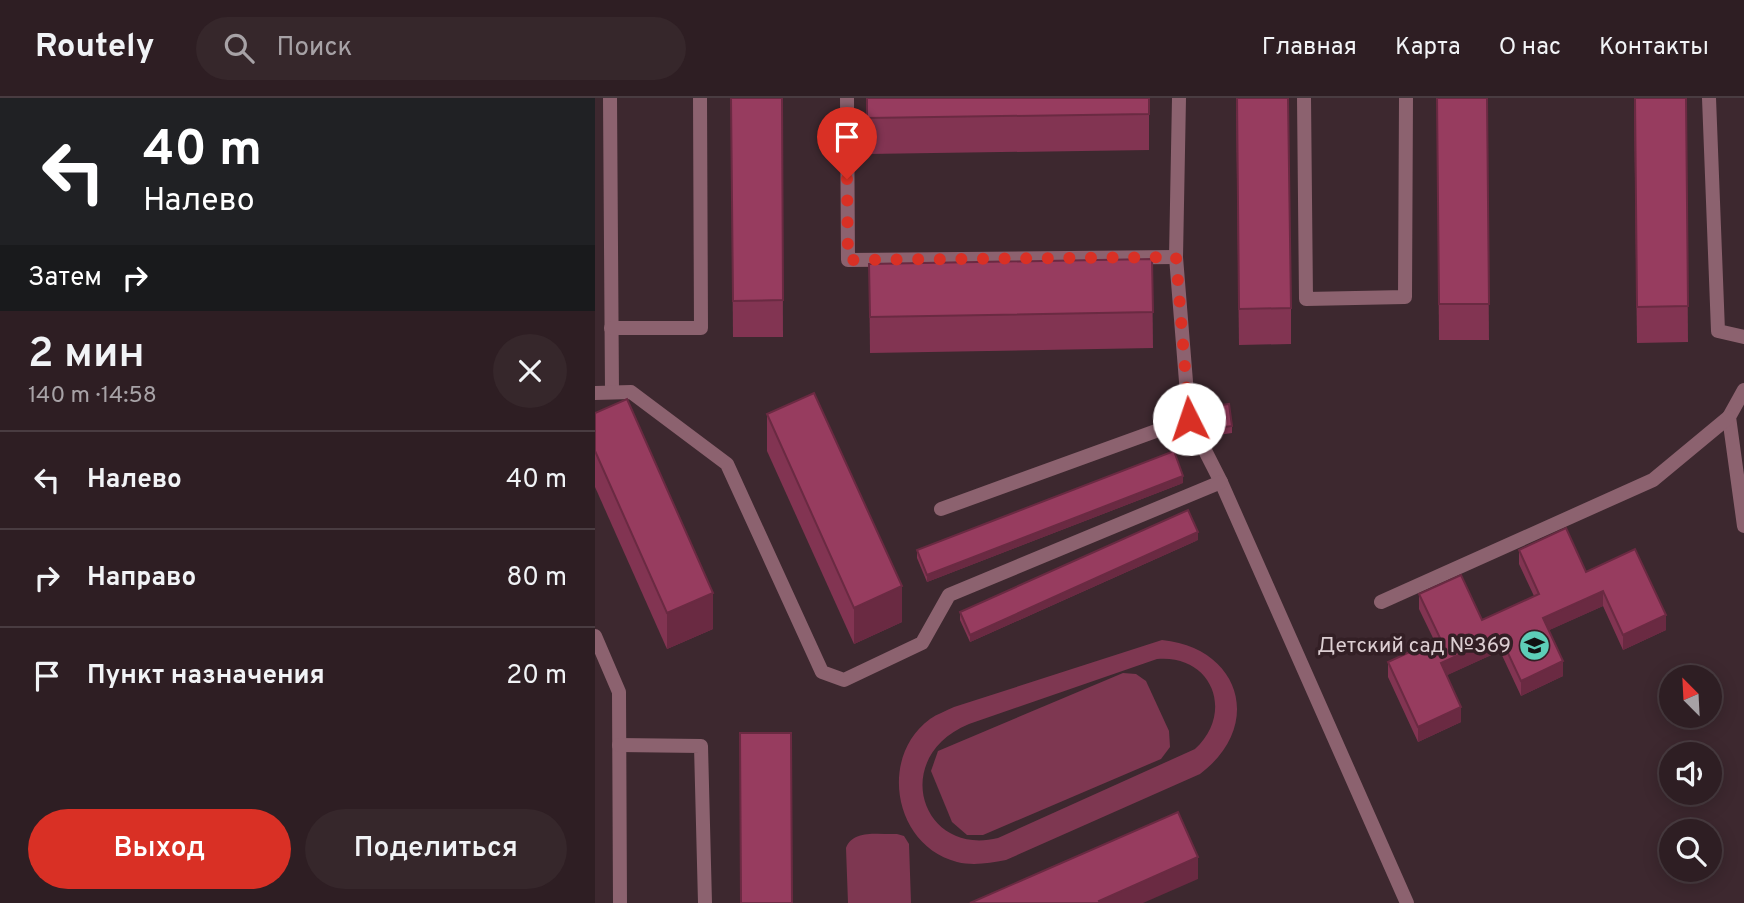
<!DOCTYPE html>
<html lang="ru">
<head>
<meta charset="utf-8">
<style>
  :root { --surface:#2e1e23; --page:#36272b; --text:#f1f3f6; --muted:#a7a2a6; --line:#493c41; --accent:#d93025 }
  body { margin:0; font-family:Overpass,sans-serif; background:var(--page); color:var(--text); height:100vh; display:flex; flex-direction:column; font-size:26px; white-space:nowrap }
  * { box-sizing:border-box; margin:0 }
  p { font-size:23px; color:var(--muted) }
  .icon { flex:none; width:38px; height:38px; fill:none; stroke:currentColor; stroke-width:2; stroke-linecap:round; stroke-linejoin:round }
  .map { position:relative; flex:1; overflow:hidden }
  .sheet { display:flex; flex-direction:column; background:var(--surface); width:595px }
  .sheet>* { flex:none }
  .guide { background:#202124; color:#fff; overflow:hidden }
  .needle { width:46px; rotate:336deg }
  .buttons { position:absolute; left:1064px; top:567px; display:grid; gap:14px }
  .buttons a { display:grid; place-items:center; width:63px; height:63px; border-radius:50%; background:var(--surface); box-shadow:0 4px 18px #0003,0 0 0 2px var(--line); font-size:35px }
  .pin { position:absolute; display:grid; place-items:center; width:60px; height:60px; color:#fff; margin:-72px -30px; border-radius:50% 50% 50% 0; rotate:-45deg; box-shadow:0 0 7px #0007 }
  .pin .icon { rotate:45deg }
  .me { position:absolute; width:77px; margin:-38px; rotate:356deg; stroke-linejoin:round; filter:drop-shadow(0 0 5px #0008) }
  .turn { display:flex; align-items:center; gap:24px; height:147px; padding:0 28px; font-size:32px }
  .turn .icon { width:91px; height:91px; stroke-width:2.5 }
  .turn b { display:block; font-size:49px; line-height:60px }
  .then { display:flex; align-items:center; height:66px; padding:0 28px; background:#0003; gap:14px; font-size:26px }
  .round { display:grid; place-items:center; flex:none; width:74px; height:74px; border-radius:37px; background:var(--page) }
  .overview { display:flex; align-items:center; justify-content:space-between; height:119px; padding:0 28px }
  h1 { font-size:42px; font-weight:600; line-height:52px }
  .cta { display:flex; gap:14px; margin-top:auto; padding:14px 28px }
  .cta a { flex:1; height:80px; border-radius:42px; background:var(--accent); color:#fff; font-size:28px; font-weight:600; line-height:80px; text-align:center }
  .cta a+a { background:var(--page); color:var(--text) }
  ul { padding:0; list-style:none }
  li { display:flex; align-items:center; gap:21px; height:98px; padding:0 28px; border-top:2px solid var(--line) }
  li div { flex:1 }
  li b { display:block; font-size:26px }
  li em { font-style:normal }
  header { display:flex; align-items:center; gap:42px; box-sizing:border-box; height:98px; padding:0 35px; background:var(--surface); border-bottom:2px solid var(--line) }
  header strong { font-size:33px }
  nav { display:flex; gap:38px; margin-inline-start:auto; font-size:24px }
  .search { width:490px; height:63px; background:var(--page); display:flex; align-items:center; gap:18px; box-sizing:border-box; padding:0 24px; border-radius:38px; color:var(--muted); font-size:26px }
  main { display:flex; flex:1; min-height:0 }
  .map>svg:first-child { display:block }
  .green { fill:#7e3751; fill-rule:evenodd }
  .lines { fill:none; stroke-linecap:round; stroke-linejoin:round }
  .lane { stroke:#8c626f; stroke-width:14 }
  .wall { fill:#823452 }
  .shaded-wall { fill:#6a2a42 }
  .building { fill:#973c5f; stroke:#6a2a42; stroke-width:2 }
  .route { stroke:#d93025; stroke-width:12; stroke-dasharray:0 21.6 }
  .labels { text-anchor:middle; stroke-width:7; stroke-linejoin:round; paint-order:stroke }
  .poi-label { font-size:21px; fill:#ddcfd3; stroke:#331f25; text-anchor:end }
</style>
</head>
<body>
<header>
<strong>Routely</strong>
<div class="search"><svg class="icon" aria-label="search" viewBox="0 0 24 24"><circle cx="10" cy="10" r="6"/><path d="M15 15l6 6"/></svg>Поиск</div>
<nav><a>Главная</a><a>Карта</a><a>О нас</a><a>Контакты</a></nav>
</header>
<main>
<section class="sheet">
<div class="guide">
<div class="turn"><svg class="icon" aria-label="left" viewBox="0 0 24 24"><path d="M17 20v-9H6M10 6l-5 5 5 5"/></svg><div><b>40 m</b>Налево</div></div>
<div class="then">Затем<svg class="icon" aria-label="right" viewBox="0 0 24 24"><path d="M7 20v-9h11M14 6l5 5-5 5"/></svg></div>
</div>
<div class="overview"><div><h1>2 мин</h1><p>140 m · 14:58</p></div><a class="round"><svg class="icon" aria-label="close" viewBox="0 0 24 24"><path d="M6 6l12 12M18 6L6 18"/></svg></a></div>
<ul>
<li><svg class="icon" aria-label="left" viewBox="0 0 24 24"><path d="M17 20v-9H6M10 6l-5 5 5 5"/></svg><div><b>Налево</b></div><em>40 m</em></li>
<li><svg class="icon" aria-label="right" viewBox="0 0 24 24"><path d="M7 20v-9h11M14 6l5 5-5 5"/></svg><div><b>Направо</b></div><em>80 m</em></li>
<li><svg class="icon" aria-label="arrive" viewBox="0 0 24 24"><path d="M6 21V4h12l-3 4 3 4H6"/></svg><div><b>Пункт назначения</b></div><em>20 m</em></li>
</ul>
<div class="cta"><a>Выход</a><a>Поделиться</a></div>
</section>
<div class="map">
<svg width="1149" height="805" viewBox="0 0 1149 805">
  <rect width="100%" height="100%" fill="#3d282f"/>
  <g class="green">
    <path d="M 567,542 C 646,550 669,628 605,676 L 411,762 C 394,765 379,768 362,764 C 299,748 283,659 335,621 C 342,616 351,613 359,609 ZM 562,561 C 617,556 640,614 600,651 L 403,740 C 326,759 294,659 374,626 Z"/>
    <path d="M 528,575 L 541,576 L 551,583 L 574,633 L 575,649 L 566,661 L 388,737 L 372,737 L 357,724 L 336,673 L 343,653 Z"/>
    <path d="M 302,736 L 309,738 L 314,746 L 316,805 L 253,805 L 251,750 C 258,731 285,737 302,736 Z"/>
  </g>
  <g class="lines">
    <g class="lane">
      <path d="M 15,0 L 17,294"/>
      <path d="M 252,0 L 253,162 L 581,159"/>
      <path d="M 584,0 L 581,159 L 594,321 L 626,384 L 812,805"/>
      <path d="M 709,0 L 711,201 L 810,199 L 811,0"/>
      <path d="M 1114,0 L 1123,233 L 1149,239"/>
      <path d="M 16,230 L 106,230 L 105,0"/>
      <path d="M 1149,292 L 1134,319 L 1149,428"/>
      <path d="M 0,295 L 36,294 L 132,366 L 227,574 L 249,582 L 327,545 L 354,497 L 626,384"/>
      <path d="M 346,411 L 594,321"/>
      <path d="M 786,504 L 1058,382 L 1134,319"/>
      <path d="M 0,538 L 24,594 L 25,805"/>
      <path d="M 24,647 L 106,648 L 110,805"/>
    </g>
  </g>
  <g class="wall">
    <path d="M 136,0 L 187,0 L 188,239 L 138,239 Z"/>
    <path d="M 272,0 L 554,0 L 554,52 L 272,56 Z"/>
    <path d="M 641,0 L 696,210 L 696,246 L 644,247 Z"/>
    <path d="M 842,0 L 892,0 L 894,242 L 844,242 Z"/>
    <path d="M 1039,0 L 1091,0 L 1093,244 L 1042,245 Z"/>
    <path d="M 557,161 L 558,250 L 275,255 L 274,166 Z"/>
    <path d="M 612,309 L 637,328 L 637,335 L 616,338 Z"/>
    <path d="M 0,315 L 118,531 L 72,551 L 0,389 Z"/>
    <path d="M 172,316 L 307,524 L 259,546 L 172,353 Z"/>
    <path d="M 588,385 L 332,484 L 322,460 L 322,452 Z"/>
    <path d="M 603,442 L 375,544 L 365,522 L 365,514 Z"/>
    <path d="M 924,452 L 991,474 L 1071,532 L 1028,552 L 1008,508 L 954,532 L 968,578 L 926,598 L 905,553 L 852,577 L 866,624 L 823,644 L 793,579 L 793,564 L 839,542 L 824,511 L 824,496 L 887,522 L 939,498 L 924,466 Z"/>
  </g>
  <g class="shaded-wall">
    <path d="M 588,378 L 588,385 L 332,484 L 332,477 Z"/>
    <path d="M 603,434 L 603,442 L 375,544 L 375,537 Z"/>
    <path d="M 307,488 L 307,524 L 259,546 L 259,510 Z"/>
    <path d="M 1008,493 L 1008,508 L 948,535 L 948,520 Z"/>
    <path d="M 118,495 L 118,531 L 72,551 L 72,515 Z"/>
    <path d="M 1071,517 L 1071,532 L 1028,552 L 1028,537 Z"/>
    <path d="M 905,538 L 905,553 L 846,580 L 846,565 Z"/>
    <path d="M 968,563 L 968,578 L 926,598 L 926,583 Z"/>
    <path d="M 866,609 L 866,624 L 823,644 L 823,629 Z"/>
    <path d="M 603,759 L 603,781 L 548,805 L 504,805 L 504,803 Z"/>
  </g>
  <g class="building">
    <path d="M 136,0 L 187,0 L 188,202 L 138,203 Z"/>
    <path d="M 272,0 L 554,0 L 554,16 L 272,20 Z"/>
    <path d="M 642,0 L 693,0 L 696,210 L 644,211 Z"/>
    <path d="M 842,0 L 892,0 L 894,206 L 844,206 Z"/>
    <path d="M 1040,0 L 1091,0 L 1093,208 L 1042,209 Z"/>
    <path d="M 557,161 L 558,214 L 275,219 L 274,166 Z"/>
    <path d="M 219,295 L 307,488 L 259,510 L 172,316 Z"/>
    <path d="M 32,301 L 118,495 L 72,515 L 0,353 L 0,315 Z"/>
    <path d="M 634,306 L 637,328 L 616,331 L 612,309 Z"/>
    <path d="M 579,353 L 588,378 L 332,477 L 322,452 Z"/>
    <path d="M 593,412 L 603,434 L 375,537 L 365,514 Z"/>
    <path d="M 971,430 L 991,474 L 1040,451 L 1071,517 L 1028,537 L 1008,493 L 948,520 L 968,563 L 926,583 L 905,538 L 846,565 L 866,609 L 823,629 L 793,564 L 845,540 L 824,496 L 866,477 L 887,522 L 944,496 L 924,452 Z"/>
    <path d="M 145,635 L 196,635 L 197,805 L 146,805 Z"/>
    <path d="M 583,714 L 603,759 L 504,803 L 505,805 L 375,805 Z"/>
  </g>
  <g class="lines">
    <path class="route" d="M 252,81 L 253,162 L 581,159 L 594,321"/>
  </g>
  <defs>
    <symbol id="school-disc" viewBox="-11 -11 22 22"><circle r="9.5" fill="#5dceb8" stroke="#331f25"/><path d="M0-5L7-2L0 1L-7-2ZM-4 1L0 2.5L4 1V4Q0 6-4 4Z" fill="#111"/></symbol>
  </defs>
  <g fill-rule="evenodd">
    <use href="#school-disc" x="922" y="530" width="35" height="35"/>
  </g>
  <g class="labels">
    <g class="poi-label">
      <text x="916" y="554">Детский сад №369</text>
    </g>
  </g>
</svg>
<div class="buttons">
<a><svg class="needle" viewBox="-14 -14 28 28"><path d="M0-13l5 13h-10z" fill="#e53935"/><path d="M0 13l5-13h-10z" fill="#a7a2a6"/></svg></a>
<a><svg class="icon" aria-label="sound" viewBox="0 0 24 24"><path d="M4 9h4l5-4v14l-5-4H4zM17 9q2 3 0 6"/></svg></a>
<a><svg class="icon" aria-label="search" viewBox="0 0 24 24"><circle cx="10" cy="10" r="6"/><path d="M15 15l6 6"/></svg></a>
</div>
<div class="pin" style="left:252px;top:81px;background:#d93025"><svg class="icon" aria-label="arrive" viewBox="0 0 24 24"><path d="M6 21V4h12l-3 4 3 4H6"/></svg></div>
<svg class="me" style="left:594px;top:321px" viewBox="-20 -20 40 40"><circle r="19" fill="#fff"/><path d="M0-13L10 11 0 6-10 11z" fill="#d93025"/></svg>
</div>
</main>
</body>
</html>
